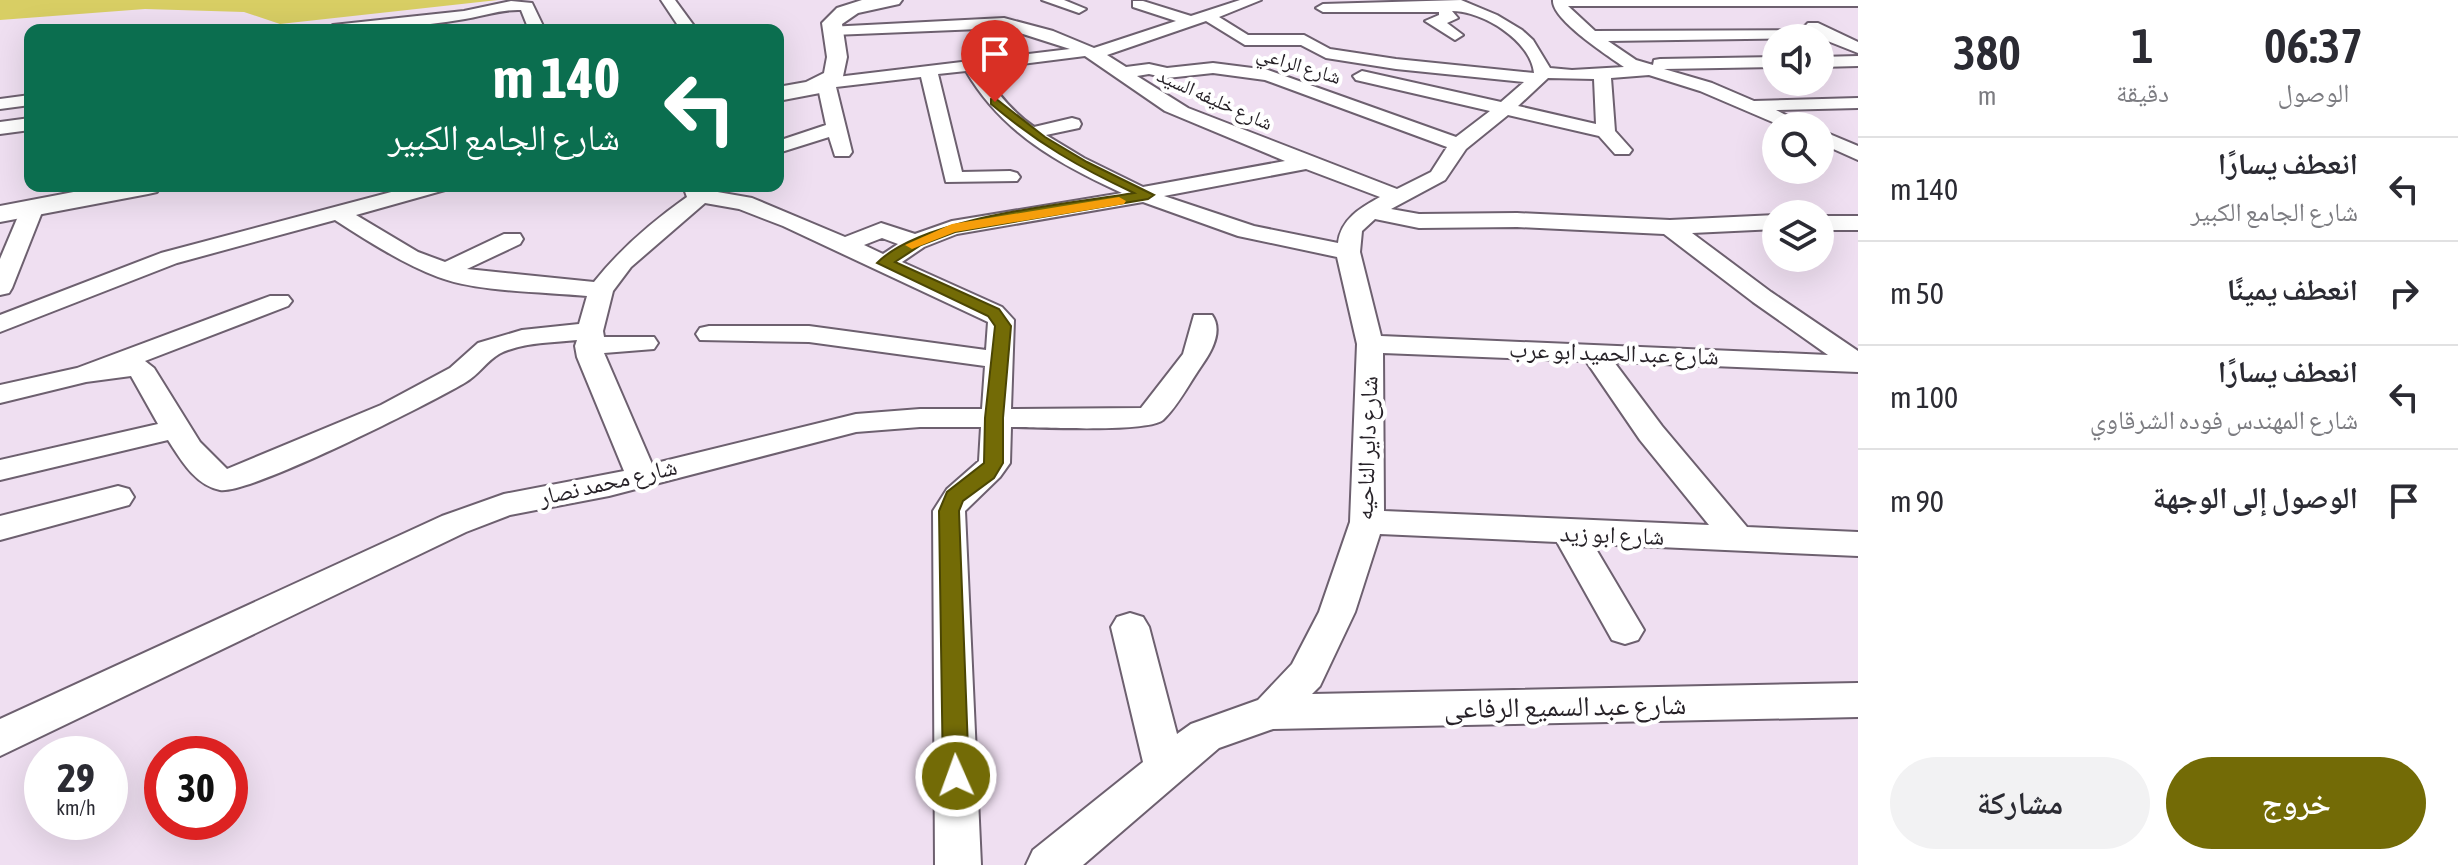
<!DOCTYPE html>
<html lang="ar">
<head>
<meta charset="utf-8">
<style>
  :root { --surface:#fff; --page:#f2f2f3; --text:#2b2b33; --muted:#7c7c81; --line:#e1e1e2; --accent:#736b06 }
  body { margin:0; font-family:"Asap Condensed","Noto Naskh Arabic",sans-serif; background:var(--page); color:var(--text); direction:rtl; height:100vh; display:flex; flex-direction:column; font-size:30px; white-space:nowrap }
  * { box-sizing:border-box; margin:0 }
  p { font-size:26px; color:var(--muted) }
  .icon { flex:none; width:44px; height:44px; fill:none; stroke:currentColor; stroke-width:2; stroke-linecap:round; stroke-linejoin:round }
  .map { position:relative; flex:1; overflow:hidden; direction:ltr }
  .side { display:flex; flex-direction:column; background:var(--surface); width:600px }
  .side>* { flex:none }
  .guide { position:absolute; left:24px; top:24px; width:760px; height:168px; border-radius:16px; box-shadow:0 8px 32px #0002; direction:rtl; background:#0b6e4f; color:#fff; overflow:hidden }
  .buttons { position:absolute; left:1762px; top:24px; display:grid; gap:16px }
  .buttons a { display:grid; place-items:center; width:72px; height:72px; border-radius:50%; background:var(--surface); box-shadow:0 8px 32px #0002; font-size:40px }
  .speed { position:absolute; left:24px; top:736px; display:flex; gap:16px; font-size:40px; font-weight:700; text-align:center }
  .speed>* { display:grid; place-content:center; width:104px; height:104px; border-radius:50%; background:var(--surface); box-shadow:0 8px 32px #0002; line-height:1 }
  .speed small { font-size:20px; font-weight:400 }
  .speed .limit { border:12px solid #d22; background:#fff; color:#111 }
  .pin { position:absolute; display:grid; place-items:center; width:68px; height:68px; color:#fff; margin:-82px -34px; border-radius:50% 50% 50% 0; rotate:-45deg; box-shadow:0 0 8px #0007 }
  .pin .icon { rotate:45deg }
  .me { position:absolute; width:88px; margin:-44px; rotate:358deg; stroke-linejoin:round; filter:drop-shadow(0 0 6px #0008) }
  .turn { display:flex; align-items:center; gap:28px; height:168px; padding:0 32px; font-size:36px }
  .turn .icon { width:104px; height:104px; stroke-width:2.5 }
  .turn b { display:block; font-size:56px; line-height:68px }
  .eta { display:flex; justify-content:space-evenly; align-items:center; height:136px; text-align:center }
  .eta b { font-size:48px; font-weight:600; line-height:56px }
  .cta { display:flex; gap:16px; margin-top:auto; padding:16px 32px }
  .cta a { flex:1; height:92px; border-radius:48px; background:var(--accent); color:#fff; font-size:32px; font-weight:600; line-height:92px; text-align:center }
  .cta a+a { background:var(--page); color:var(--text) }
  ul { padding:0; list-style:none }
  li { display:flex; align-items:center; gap:24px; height:104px; padding:0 32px; border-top:2px solid var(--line) }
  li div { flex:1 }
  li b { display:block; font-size:30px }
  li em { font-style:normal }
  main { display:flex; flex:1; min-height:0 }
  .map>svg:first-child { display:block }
  .water { fill:#d8ce64 }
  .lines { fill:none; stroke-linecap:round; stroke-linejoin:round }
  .minor-casing { stroke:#6d606f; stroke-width:4 }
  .tertiary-casing { stroke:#6d606f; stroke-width:4 }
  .minor { fill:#fff; fill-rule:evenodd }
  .tertiary { fill:#fff; fill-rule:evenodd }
  .route { fill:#736b06; stroke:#4b4604; stroke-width:2 }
  .slow { fill:#f59e0b }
  .labels { text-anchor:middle; stroke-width:8; stroke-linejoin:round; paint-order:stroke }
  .far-street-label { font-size:20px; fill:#272228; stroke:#fff }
  .street-label { font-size:24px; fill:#272228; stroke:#fff }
  .near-street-label { font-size:28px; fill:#272228; stroke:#fff }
</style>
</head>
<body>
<main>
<section class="side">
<div class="eta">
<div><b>06:37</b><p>الوصول</p></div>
<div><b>1</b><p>دقيقة</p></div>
<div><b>380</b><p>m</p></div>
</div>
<ul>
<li><svg class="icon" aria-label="left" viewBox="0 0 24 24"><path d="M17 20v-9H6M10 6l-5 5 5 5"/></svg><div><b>انعطف يسارًا</b><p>شارع الجامع الكبير</p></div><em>140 m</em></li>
<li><svg class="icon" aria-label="right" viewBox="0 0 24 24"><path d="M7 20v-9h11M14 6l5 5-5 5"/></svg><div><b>انعطف يمينًا</b></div><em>50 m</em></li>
<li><svg class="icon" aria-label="left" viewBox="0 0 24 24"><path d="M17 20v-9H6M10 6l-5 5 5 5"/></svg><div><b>انعطف يسارًا</b><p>شارع المهندس فوده الشرقاوي</p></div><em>100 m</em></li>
<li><svg class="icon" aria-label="arrive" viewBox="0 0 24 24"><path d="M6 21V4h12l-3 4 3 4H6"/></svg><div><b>الوصول إلى الوجهة</b></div><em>90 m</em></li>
</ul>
<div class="cta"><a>خروج</a><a>مشاركة</a></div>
</section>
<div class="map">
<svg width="1858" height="865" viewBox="0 0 1858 865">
  <rect width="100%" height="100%" fill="#efdff1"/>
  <path class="water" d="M 0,0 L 498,0 L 280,24 L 244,12 L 145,9 L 0,20 Z"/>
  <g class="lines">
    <defs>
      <g id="minor">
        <path d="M 661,0 L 675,0 L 697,30 L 681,30 Z"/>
        <path d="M 1042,0 L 1064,0 L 1086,9 L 1079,13 Z"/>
        <path d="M 1240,0 L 1261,0 L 1219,17 L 1248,35 L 1304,35 L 1330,49 L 1396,59 L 1534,73 C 1531,41 1483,11 1452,11 L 1458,18 L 1447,23 L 1463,35 L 1455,40 L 1425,21 L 1439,15 L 1439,12 L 1323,12 L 1316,8 L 1323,4 L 1461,0 L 1497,15 L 1522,30 L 1533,40 L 1550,68 L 1572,70 L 1624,67 C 1607,55 1551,19 1553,0 L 1858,0 L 1858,6 L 1568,6 L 1595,31 L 1808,30 L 1805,26 L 1808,23 L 1818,23 L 1858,42 L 1858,53 L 1820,38 L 1608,41 L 1636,60 L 1653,65 L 1654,60 L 1660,59 L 1776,57 L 1776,67 L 1664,69 L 1712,83 L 1754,101 L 1858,98 L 1858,108 L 1776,110 L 1807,126 L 1782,126 L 1700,91 L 1649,75 L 1611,78 L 1615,131 L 1632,150 L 1629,154 L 1615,154 L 1599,136 L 1508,115 L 1466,149 L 1445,180 L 1391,209 L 1419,214 L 1517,213 L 1670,220 L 1776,215 L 1776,229 L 1692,233 L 1771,292 L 1858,351 L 1858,372 L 1614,362 L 1662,426 L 1747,527 L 1858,532 L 1858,556 L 1593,544 L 1644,630 L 1638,640 L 1625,644 L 1612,640 L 1557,542 L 1380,534 L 1355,612 L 1320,686 L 1312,694 L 1858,683 L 1858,717 L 1273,729 L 1219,748 L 1083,865 L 1026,865 L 1033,850 L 1143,762 L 1111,627 L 1117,617 L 1130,613 L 1143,617 L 1149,627 L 1177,734 L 1191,724 L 1258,700 L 1292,664 L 1319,612 L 1350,522 L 1357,344 L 1337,257 L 1238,236 L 1143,202 L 957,234 L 924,247 L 902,262 L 1002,307 L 1014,320 L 1011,409 L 1141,408 L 1183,354 L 1194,315 L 1212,315 C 1223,330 1212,351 1202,365 C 1190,382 1178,406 1163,420 C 1147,433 1037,427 1011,427 L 1010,463 L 1000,477 L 965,511 L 981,865 L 935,865 L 933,511 L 947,489 L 979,461 L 981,427 L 920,427 L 856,432 L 609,496 L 510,515 L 466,532 L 0,756 L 0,719 L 442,516 L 504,494 L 624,471 L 577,357 L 575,346 L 577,340 C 552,343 522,342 499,354 C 487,361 478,375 466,382 C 433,402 249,495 220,490 C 195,485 181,460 168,440 L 0,480 L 0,460 L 158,424 L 131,376 L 86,382 L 0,403 L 0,385 L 77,368 L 270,296 L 288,296 L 292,301 L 288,306 L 145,361 L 154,368 L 200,442 L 227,469 L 381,405 L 450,368 L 478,343 L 522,330 L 579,324 L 587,296 C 544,292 477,292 438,277 C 402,263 369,242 335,220 L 177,263 L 0,332 L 0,315 L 161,253 L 414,186 L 449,186 L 445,190 L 356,215 L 418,252 L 445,262 L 504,234 L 520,234 L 523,239 L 520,244 L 467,269 L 594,282 C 621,248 652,222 687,197 L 683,186 L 705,186 L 706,190 L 752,198 L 845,237 L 881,223 L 915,234 L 952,221 L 1122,193 C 1059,164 1002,133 966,71 L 938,74 L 962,172 L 1010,171 L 1017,173 L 1020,177 L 1017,181 L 946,182 L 921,77 L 836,87 L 852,152 L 849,156 L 835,156 L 829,137 L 778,153 L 778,141 L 826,125 L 817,83 L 820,79 L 1070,49 L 1004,28 L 833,35 L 825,30 L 828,27 L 1004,18 L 1053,31 L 1094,48 L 1176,21 L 1133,7 L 1133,1 L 1143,1 L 1191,16 ZM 1206,21 L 1245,45 L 1301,45 L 1326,58 L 1396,69 L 1524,82 L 1501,102 L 1362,71 L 1353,76 L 1356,80 L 1490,111 L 1456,137 L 1268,70 L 1213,63 L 1167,68 L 1149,64 L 1126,67 L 1107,55 ZM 1085,56 L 1165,111 L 1285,161 L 1143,187 L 1084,158 L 1046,135 L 1079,128 L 1081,124 L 1079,120 L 1072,118 L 1034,127 C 1011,111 996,92 982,69 ZM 1213,73 L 1265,80 L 1447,147 L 1431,172 L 1397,189 L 1188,108 L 1137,76 L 1149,74 L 1167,78 ZM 1548,78 L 1594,79 L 1596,124 L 1518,106 ZM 1306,169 L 1380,197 C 1360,208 1341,219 1338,243 L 1254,226 L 1164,196 ZM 705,203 L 739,209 L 783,226 L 988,322 L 986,350 L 809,326 L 709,326 L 700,328 L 696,334 L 700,340 L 809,342 L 985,366 L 982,409 L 920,409 L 856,414 L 652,464 L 604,353 L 654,349 L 658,343 L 654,337 L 604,337 L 603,331 L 613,291 L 631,267 ZM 1375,219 L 1419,228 L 1517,227 L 1664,234 L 1753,302 L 1828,355 L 1381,336 L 1360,252 L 1362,231 ZM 882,238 L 898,244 L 883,254 L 864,245 ZM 1383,353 L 1586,361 L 1640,440 L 1709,525 L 1384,511 Z"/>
        <path d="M 511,1 L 532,3 L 545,30 L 529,30 L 521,10 C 502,9 484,16 465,19 C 419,27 372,30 325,30 L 333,25 L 464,11 Z"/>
        <path d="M 1858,56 L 1858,66 L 1820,67 L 1820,57 Z"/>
        <path d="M 30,95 L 30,105 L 0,109 L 0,99 Z"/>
        <path d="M 30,118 L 30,130 L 0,134 L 0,122 Z"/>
        <path d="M 1820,130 L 1858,146 L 1858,160 L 1820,143 Z"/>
        <path d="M 33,200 L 44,207 L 12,288 L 9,293 L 0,295 L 0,259 L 22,207 Z"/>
        <rect x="1820" y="216" width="38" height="14"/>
        <path d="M 118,486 L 129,489 L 134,497 L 129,505 L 0,540 L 0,516 Z"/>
      </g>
      <g id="tertiary">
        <path d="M 862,0 L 902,0 L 899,4 L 858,13 L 842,24 L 847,57 L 842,81 L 820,93 L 778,101 L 778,87 L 806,82 L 824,73 L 827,57 L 822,23 L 837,8 Z"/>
        <path d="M 105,186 L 161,186 L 157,192 L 148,194 L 0,222 L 0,206 Z"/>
      </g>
    </defs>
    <use href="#minor" class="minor-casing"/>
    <use href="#tertiary" class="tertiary-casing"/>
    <use href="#minor" class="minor"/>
    <use href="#tertiary" class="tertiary"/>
  </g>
  <path class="route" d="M 995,98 L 1045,137 L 1087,162 L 1154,195 L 1148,199 L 955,232 L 921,245 L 895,262 L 999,309 L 1011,326 L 1003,418 L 1003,463 L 994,478 L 963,501 L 959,511 L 969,776 L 965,785 L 956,788 L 947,785 L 943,776 L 939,511 L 947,492 L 984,463 L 985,418 L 995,326 L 988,316 L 877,263 C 923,216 1068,204 1134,193 C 1078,167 1039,144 991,104 L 991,99 Z"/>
  <path class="slow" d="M 1119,197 L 1126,201 L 1124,204 L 955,232 L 912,249 L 905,245 L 952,224 Z"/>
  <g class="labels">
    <g class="far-street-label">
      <text transform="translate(1299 65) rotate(17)" y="7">شارع الراعي</text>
      <text transform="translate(1215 99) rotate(24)" y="7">شارع خليفه السيد</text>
    </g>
    <g class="street-label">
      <text transform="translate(1614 353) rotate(2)" y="8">شارع عبد الحميد ابو عرب</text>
      <text transform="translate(1367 448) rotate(-88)" y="8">شارع داير الناحيه</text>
      <text transform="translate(608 482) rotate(-13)" y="8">شارع محمد نصار</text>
      <text transform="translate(1612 535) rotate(2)" y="8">شارع ابو زيد</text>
    </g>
    <g class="near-street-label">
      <text transform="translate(1565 706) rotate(-1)" y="10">شارع عبد السميع الرفاعى</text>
    </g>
  </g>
</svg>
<div class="buttons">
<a><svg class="icon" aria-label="sound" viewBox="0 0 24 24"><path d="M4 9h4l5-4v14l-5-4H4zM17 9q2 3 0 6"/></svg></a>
<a><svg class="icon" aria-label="search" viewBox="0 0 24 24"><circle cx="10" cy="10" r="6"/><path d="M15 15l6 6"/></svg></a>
<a><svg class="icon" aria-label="layers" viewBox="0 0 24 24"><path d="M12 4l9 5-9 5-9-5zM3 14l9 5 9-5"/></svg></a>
</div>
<div class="speed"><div>29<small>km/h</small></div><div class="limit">30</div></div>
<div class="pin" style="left:995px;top:102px;background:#d93025"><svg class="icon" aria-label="arrive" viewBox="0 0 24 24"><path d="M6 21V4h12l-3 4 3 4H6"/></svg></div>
<svg class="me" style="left:956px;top:776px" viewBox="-20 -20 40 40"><circle r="17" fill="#736b06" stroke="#fff" stroke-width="3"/><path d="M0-11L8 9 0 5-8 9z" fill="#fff"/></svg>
<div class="guide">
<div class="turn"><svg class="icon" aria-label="left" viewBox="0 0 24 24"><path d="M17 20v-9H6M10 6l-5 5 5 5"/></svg><div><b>140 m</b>شارع الجامع الكبير</div></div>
</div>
</div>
</main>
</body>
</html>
